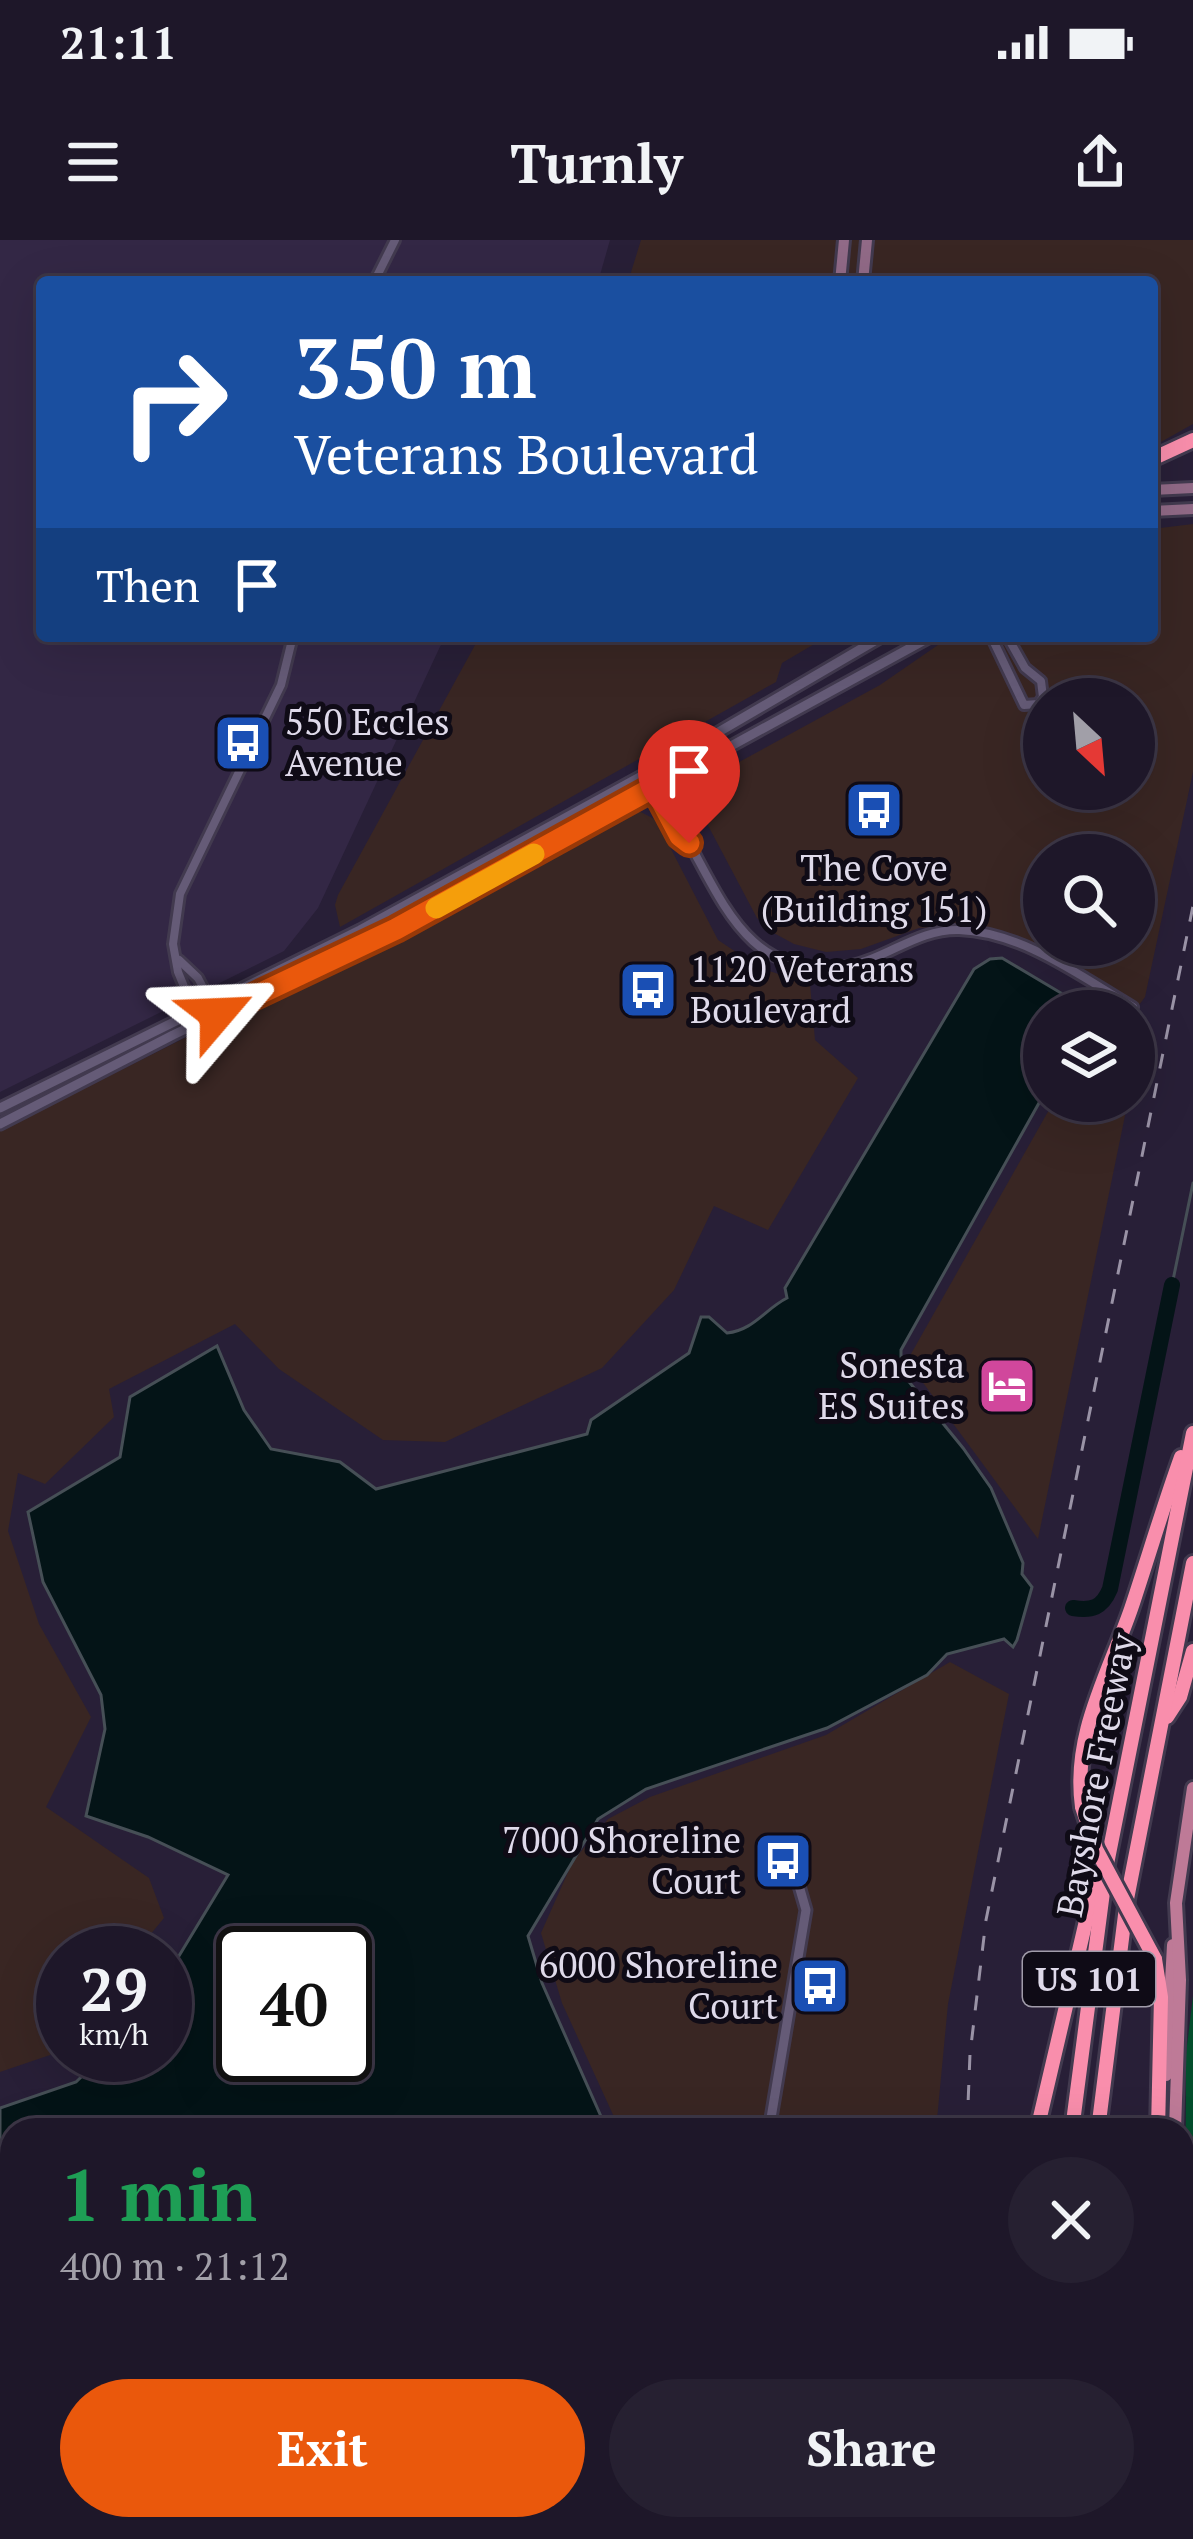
<!DOCTYPE html>
<html lang="en">
<head>
<meta charset="utf-8">
<style>
  :root { --surface:#1e1729; --page:#262031; --text:#f1f3f6; --muted:#a19fa8; --line:#3c3646; --accent:#ea580c }
  body { margin:0; font-family:"PT Serif",serif; background:var(--page); color:var(--text); height:100vh; display:flex; flex-direction:column; font-size:45px; white-space:nowrap }
  * { box-sizing:border-box; margin:0 }
  p { font-size:39px; color:var(--muted) }
  .icon { flex:none; width:66px; height:66px; fill:none; stroke:currentColor; stroke-width:2; stroke-linecap:round; stroke-linejoin:round }
  .map { position:relative; flex:1; overflow:hidden }
  .details { position:absolute; left:0px; top:1878px; width:1194px; height:423px; display:flex; flex-direction:column; background:var(--surface); border-radius:36px 36px 0 0; box-shadow:0 12px 48px #0002,0 0 0 3px var(--line) }
  .details>* { flex:none }
  .hud { position:absolute; left:36px; top:36px; width:1122px; height:366px; border-radius:12px; box-shadow:0 12px 48px #0002,0 0 0 3px var(--line); background:#1a4fa0; color:#fff; overflow:hidden }
  .needle { width:78px; rotate:154deg }
  .fabs { position:absolute; left:1023px; top:438px; display:grid; gap:24px }
  .fabs a { display:grid; place-items:center; width:132px; height:132px; border-radius:50%; background:var(--surface); box-shadow:0 12px 48px #0002,0 0 0 3px var(--line); font-size:60px }
  .speed { position:absolute; left:36px; top:1686px; display:flex; gap:24px; font-size:60px; font-weight:700; text-align:center }
  .speed>* { display:grid; place-content:center; width:156px; height:156px; border-radius:50%; background:var(--surface); box-shadow:0 12px 48px #0002,0 0 0 3px var(--line); line-height:1 }
  .speed small { font-size:30px; font-weight:400 }
  .speed .limit { border:6px solid #111; border-radius:18px; background:#fff; color:#111 }
  .pin { position:absolute; display:grid; place-items:center; width:102px; height:102px; color:#fff; margin:-123px -51px; border-radius:50% 50% 50% 0; rotate:-45deg; box-shadow:0 0 12px #0007 }
  .pin .icon { rotate:45deg }
  .me { position:absolute; width:132px; margin:-66px; rotate:64deg; stroke-linejoin:round; filter:drop-shadow(0 0 9px #0008) }
  .turn { display:flex; align-items:center; gap:42px; height:252px; padding:0 60px; font-size:54px }
  .turn .icon { width:156px; height:156px; stroke-width:2.5 }
  .turn b { display:block; font-size:84px; line-height:102px }
  .then { display:flex; align-items:center; height:114px; padding:0 60px; background:#0003; gap:24px; font-size:45px }
  .round { display:grid; place-items:center; flex:none; width:126px; height:126px; border-radius:63px; background:var(--page) }
  .overview { display:flex; align-items:center; justify-content:space-between; height:204px; padding:0 60px }
  h1 { font-size:72px; font-weight:700; line-height:90px; color:#1e9e55 }
  .action { display:flex; gap:24px; margin-top:auto; padding:24px 60px }
  .action a { flex:1; height:138px; border-radius:72px; background:var(--accent); color:#fff; font-size:48px; font-weight:700; line-height:138px; text-align:center }
  .action a+a { background:var(--page); color:var(--text) }
  .status { display:flex; justify-content:space-between; align-items:center; height:84px; padding:0 60px; background:var(--surface); direction:ltr }
  .status svg { height:33px; fill:currentColor }
  header { display:flex; justify-content:space-between; align-items:center; height:156px; padding:0 60px; background:var(--surface); font-size:54px; font-weight:700 }
  .map>svg:first-child { display:block }
  .commercial { fill:#392623; fill-rule:evenodd }
  .built { fill:#332745 }
  .green { fill:#034f2d }
  .water { fill:#041417; stroke:#464f56; stroke-width:3; fill-rule:evenodd }
  .lines { fill:none; stroke-linecap:round; stroke-linejoin:round }
  .stream { stroke:#464f56; stroke-width:3 }
  .river { stroke:#041417; stroke-width:16 }
  .minor-casing { stroke:#423a4f; stroke-width:14 }
  .tertiary-casing { stroke:#423a4f; stroke-width:15 }
  .secondary-casing { stroke:#423a4f; stroke-width:16 }
  .primary-casing { stroke:#423a4f; stroke-width:18 }
  .motorway-casing { stroke:#423a4f; stroke-width:20 }
  .minor { stroke:#655b77; stroke-width:8 }
  .tertiary { stroke:#655b77; stroke-width:9 }
  .secondary { stroke:#916a87; stroke-width:10 }
  .primary { stroke:#be7a97; stroke-width:12 }
  .motorway { stroke:#f98eac; stroke-width:14 }
  .rail { stroke:#9a93a6; stroke-width:3; stroke-dasharray:15 15; stroke-linecap:butt }
  .motorway-bridge-casing { stroke:#423a4f; stroke-width:20; stroke-linecap:butt }
  .motorway-bridge { stroke:#f98eac; stroke-width:14 }
  .route-casing { stroke:#983908; stroke-width:30 }
  .route { stroke:#ea580c; stroke-width:21 }
  .slow { stroke:#f59e0b; stroke-width:21 }
  .labels { text-anchor:middle; stroke-width:10; stroke-linejoin:round; paint-order:stroke }
  .shield { fill:#0f0b16; stroke:#a19caa; stroke-width:3 }
  .shield-label { font-size:33px; font-weight:bold; fill:#dfdaea }
  .poi-label { font-size:36px; fill:#dfdaea; stroke:#0f0b16; text-anchor:end }
  .street-label { font-size:36px; fill:#dfdaea; stroke:#0f0b16 }
</style>
</head>
<body>
<div class="status"><b>21:11</b><svg viewBox="0 0 49 12"><path d="M0 12V9h3v3zM5 12V6h3v6zM10 12V3h3v9zM15 12V0h3v12zM26 1h20v11H26zM47 4h2v5h-2z"/></svg></div>
<header><svg class="icon" aria-label="menu" viewBox="0 0 24 24"><path d="M4 6h16M4 12h16M4 18h16"/></svg>Turnly<svg class="icon" aria-label="share" viewBox="0 0 24 24"><path d="M12 15V3M7 8l5-5 5 5M5 13v7h14v-7"/></svg></header>
<div class="map">
<svg width="1193" height="2299" viewBox="0 0 1193 2299">
  <rect width="100%" height="100%" fill="#281f37"/>
  <g class="commercial">
    <path d="M 641,0 L 1193,0 L 1193,184 L 1152,207 L 1152,42 L 628,42 Z"/>
    <path d="M 1193,284 L 1193,532 L 1145,757 L 1139,765 L 1004,691 L 969,685 L 919,688 L 861,709 L 826,712 L 794,704 L 772,692 L 757,678 L 694,559 L 697,545 L 880,445 L 951,396 L 1152,396 L 1152,289 ZM 1044,459 L 1134,459 L 1134,549 L 1044,549 ZM 1044,615 L 1134,615 L 1134,705 L 1044,705 Z"/>
    <path d="M 480,396 L 828,396 L 782,423 L 776,442 L 340,687 L 335,665 L 338,655 Z"/>
    <path d="M 637,570 L 656,580 L 718,700 L 760,728 L 810,744 L 815,800 L 858,838 L 768,990 L 714,966 L 674,1050 L 602,1128 L 445,1202 L 383,1200 L 279,1129 L 235,1084 L 109,1149 L 114,1177 L 45,1244 L 18,1233 L 8,1291 L 39,1384 L 91,1477 L 46,1567 L 149,1638 L 164,1678 L 135,1713 L 63,1713 L 63,1799 L 50,1815 L 0,1832 L 0,891 Z"/>
    <path d="M 1054,861 L 1128,861 L 1038,1299 L 907,1121 Z"/>
    <path d="M 950,1422 L 1009,1454 L 948,1764 L 936,1890 L 620,1890 L 562,1763 L 541,1693 L 573,1621 L 608,1579 L 650,1557 L 826,1495 Z"/>
    <path d="M 426,2289 L 719,2289 L 722,2299 L 407,2299 Z"/>
    <path d="M 757,2289 L 916,2289 L 914,2299 L 761,2299 Z"/>
  </g>
  <path class="built" d="M 0,0 L 610,0 L 598,42 L 42,42 L 42,396 L 445,396 L 318,668 L 284,711 L 0,852 Z"/>
  <path class="green" d="M 1193,1756 L 1193,2251 L 1185,2128 L 1186,1814 Z"/>
  <path class="water" d="M 1002,718 L 1061,753 L 1061,765 L 1070,771 L 1044,771 L 1044,854 L 901,1110 L 901,1132 L 963,1208 L 991,1248 L 1023,1323 L 1022,1334 L 1032,1347 L 1017,1400 L 1013,1407 L 1004,1399 L 947,1414 L 927,1435 L 827,1488 L 646,1549 L 598,1579 L 528,1696 L 542,1743 L 607,1890 L 12,1890 L 12,2289 L 363,2289 L 342,2299 L 0,2299 L 0,1868 L 76,1842 L 104,1815 L 165,1815 L 165,1739 L 228,1635 L 148,1597 L 86,1576 L 105,1489 L 101,1455 L 43,1342 L 28,1272 L 120,1217 L 130,1157 L 217,1106 L 244,1170 L 271,1209 L 340,1222 L 376,1249 L 587,1194 L 591,1180 L 689,1113 L 701,1077 L 709,1077 L 727,1093 C 754,1090 765,1069 787,1058 L 785,1048 L 974,729 L 990,719 ZM 243,1713 L 345,1713 L 345,1815 L 243,1815 Z"/>
  <g class="lines">
    <path class="stream" d="M 1172,1045 L 1193,943"/>
    <path class="river" d="M 1073,1368 C 1092,1371 1102,1368 1110,1349 L 1172,1045"/>
    <defs>
      <g id="minor">
        <path d="M 374,42 L 395,0"/>
        <path d="M 991,396 L 1024,465 L 1038,464 L 1043,457 L 1041,441 L 1025,428 L 1007,396"/>
        <path d="M 657,527 L 692,591 L 689,603"/>
        <path d="M 646,533 C 657,553 666,580 681,597 C 685,601 690,605 693,610 C 728,675 757,740 847,726 C 887,719 917,689 959,690 C 1022,692 1080,736 1133,767"/>
        <path d="M 179,720 L 198,738 L 217,774"/>
        <path d="M 195,773 L 178,732 L 173,704 L 180,654 L 281,445 L 293,396"/>
      </g>
      <g id="tertiary">
        <path d="M 0,868 L 360,690 L 669,521 L 883,396"/>
        <path d="M 0,884 L 173,795 L 426,673 L 932,396"/>
        <path d="M 769,1890 L 806,1670 L 793,1625"/>
        <path d="M 737,2289 L 740,2299"/>
        <path d="M 752,2289 L 755,2299"/>
      </g>
      <g id="secondary">
        <path d="M 840,42 L 844,0"/>
        <path d="M 863,42 L 867,0"/>
        <path d="M 1152,250 L 1193,248"/>
        <path d="M 1152,271 L 1193,269"/>
      </g>
      <g id="primary">
        <path d="M 1166,1835 L 1173,1705"/>
        <path d="M 1175,1890 L 1180,1740 L 1176,1663 L 1193,1548"/>
        <path d="M 1182,2257 L 1193,2299"/>
        <path d="M 1177,2289 L 1180,2299"/>
      </g>
      <g id="motorway">
        <path d="M 1152,219 L 1193,200"/>
        <path d="M 1167,1477 L 1180,1457 L 1193,1411"/>
        <path d="M 1082,1567 C 1072,1495 1108,1435 1131,1369 C 1148,1318 1163,1267 1181,1217"/>
        <path d="M 1155,1719 L 1161,1757 L 1158,1890"/>
        <path d="M 1037,1890 L 1100,1621"/>
        <path d="M 1072,1890 L 1106,1629 L 1193,1193"/>
        <path d="M 1098,1890 L 1127,1659 L 1193,1323"/>
        <path d="M 1063,2289 L 1063,2299"/>
        <path d="M 1088,2289 L 1088,2299"/>
        <path d="M 934,2299 L 936,2289"/>
      </g>
    </defs>
    <use href="#minor" class="minor-casing"/>
    <use href="#tertiary" class="tertiary-casing"/>
    <use href="#secondary" class="secondary-casing"/>
    <use href="#primary" class="primary-casing"/>
    <use href="#motorway" class="motorway-casing"/>
    <use href="#minor" class="minor"/>
    <use href="#tertiary" class="tertiary"/>
    <use href="#secondary" class="secondary"/>
    <use href="#primary" class="primary"/>
    <use href="#motorway" class="motorway"/>
    <g class="rail">
      <path d="M 967,1890 L 970,1814 L 986,1680 L 1193,666"/>
      <path d="M 1053,2289 L 1057,2299"/>
    </g>
    <defs>
      <path id="motorway-bridge" d="M 1082,1567 L 1096,1609 L 1155,1719"/>
    </defs>
    <use href="#motorway-bridge" class="motorway-bridge-casing"/>
    <use href="#motorway-bridge" class="motorway-bridge"/>
  </g>
  <g class="lines">
    <defs>
      <path id="route" d="M 217,774 L 396,689 L 654,547 L 680,596 L 689,603"/>
    </defs>
    <use href="#route" class="route-casing"/>
    <use href="#route" class="route"/>
    <path class="slow" d="M 436,668 L 534,614"/>
  </g>
  <defs>
    <symbol id="bus-square" viewBox="-11 -11 22 22"><rect x="-9" y="-9" width="18" height="18" rx="4" fill="#1a4fb4" stroke="#0f0b16"/><path d="M-5-6H5V4H4V6H2V4H-2V6H-4V4H-5ZM-3.5-4V0h7V-4ZM-3.5 1.2v1.5H-2V1.2ZM2 1.2v1.5H3.5V1.2Z" fill="#fff"/></symbol>
    <symbol id="hotel-square" viewBox="-11 -11 22 22"><rect x="-9" y="-9" width="18" height="18" rx="4" fill="#d1479c" stroke="#0f0b16"/><path d="M-6-4.5h1.5V1H6V5H4.5V3h-9V5H-6ZM-4 0a1.8 1.8 0 1 1 3.6 0ZM.5 0V-2.5h3Q6-2.5 6 0Z" fill="#fff"/></symbol>
  </defs>
  <g fill-rule="evenodd">
    <use href="#bus-square" x="210" y="470" width="66" height="66"/>
    <use href="#bus-square" x="841" y="537" width="66" height="66"/>
    <use href="#bus-square" x="615" y="717" width="66" height="66"/>
    <use href="#hotel-square" x="974" y="1113" width="66" height="66"/>
    <use href="#bus-square" x="750" y="1588" width="66" height="66"/>
    <use href="#bus-square" x="787" y="1713" width="66" height="66"/>
  </g>
  <g class="labels">
    <rect class="shield" x="1023" y="1712" width="132" height="54" rx="9"/>
    <g class="shield-label">
      <text x="1089" y="1751">US 101</text>
    </g>
    <g class="poi-label">
      <text x="285" y="495" text-anchor="start">550 Eccles<tspan x="285" dy="41">Avenue</tspan></text>
      <text x="874" y="641" text-anchor="middle">The Cove<tspan x="874" dy="41">(Building 151)</tspan></text>
      <text x="690" y="742" text-anchor="start">1120 Veterans<tspan x="690" dy="41">Boulevard</tspan></text>
      <text x="965" y="1138">Sonesta<tspan x="965" dy="41">ES Suites</tspan></text>
      <text x="741" y="1613">7000 Shoreline<tspan x="741" dy="41">Court</tspan></text>
      <text x="778" y="1738">6000 Shoreline<tspan x="778" dy="41">Court</tspan></text>
    </g>
    <g class="street-label">
      <text transform="translate(1096 1535) rotate(-79)" y="13">Bayshore Freeway</text>
    </g>
  </g>
</svg>
<div class="fabs">
<a><svg class="needle" viewBox="-14 -14 28 28"><path d="M0-13l5 13h-10z" fill="#e53935"/><path d="M0 13l5-13h-10z" fill="#a19fa8"/></svg></a>
<a><svg class="icon" aria-label="search" viewBox="0 0 24 24"><circle cx="10" cy="10" r="6"/><path d="M15 15l6 6"/></svg></a>
<a><svg class="icon" aria-label="layers" viewBox="0 0 24 24"><path d="M12 4l9 5-9 5-9-5zM3 14l9 5 9-5"/></svg></a>
</div>
<div class="speed"><div>29<small>km/h</small></div><div class="limit">40</div></div>
<div class="pin" style="left:689px;top:603px;background:#d93025"><svg class="icon" aria-label="arrive" viewBox="0 0 24 24"><path d="M6 21V4h12l-3 4 3 4H6"/></svg></div>
<svg class="me" style="left:217px;top:774px" viewBox="-20 -20 40 40"><path d="M0-17L14 15 0 8-14 15z" fill="#ea580c" stroke="#fff" stroke-width="4"/></svg>
<div class="hud">
<div class="turn"><svg class="icon" aria-label="right" viewBox="0 0 24 24"><path d="M7 20v-9h11M14 6l5 5-5 5"/></svg><div><b>350 m</b>Veterans Boulevard</div></div>
<div class="then">Then<svg class="icon" aria-label="arrive" viewBox="0 0 24 24"><path d="M6 21V4h12l-3 4 3 4H6"/></svg></div>
</div>
<section class="details">
<div class="overview"><div><h1>1 min</h1><p>400 m · 21:12</p></div><a class="round"><svg class="icon" aria-label="close" viewBox="0 0 24 24"><path d="M6 6l12 12M18 6L6 18"/></svg></a></div>
<div class="action"><a>Exit</a><a>Share</a></div>
</section>
</div>
</body>
</html>
